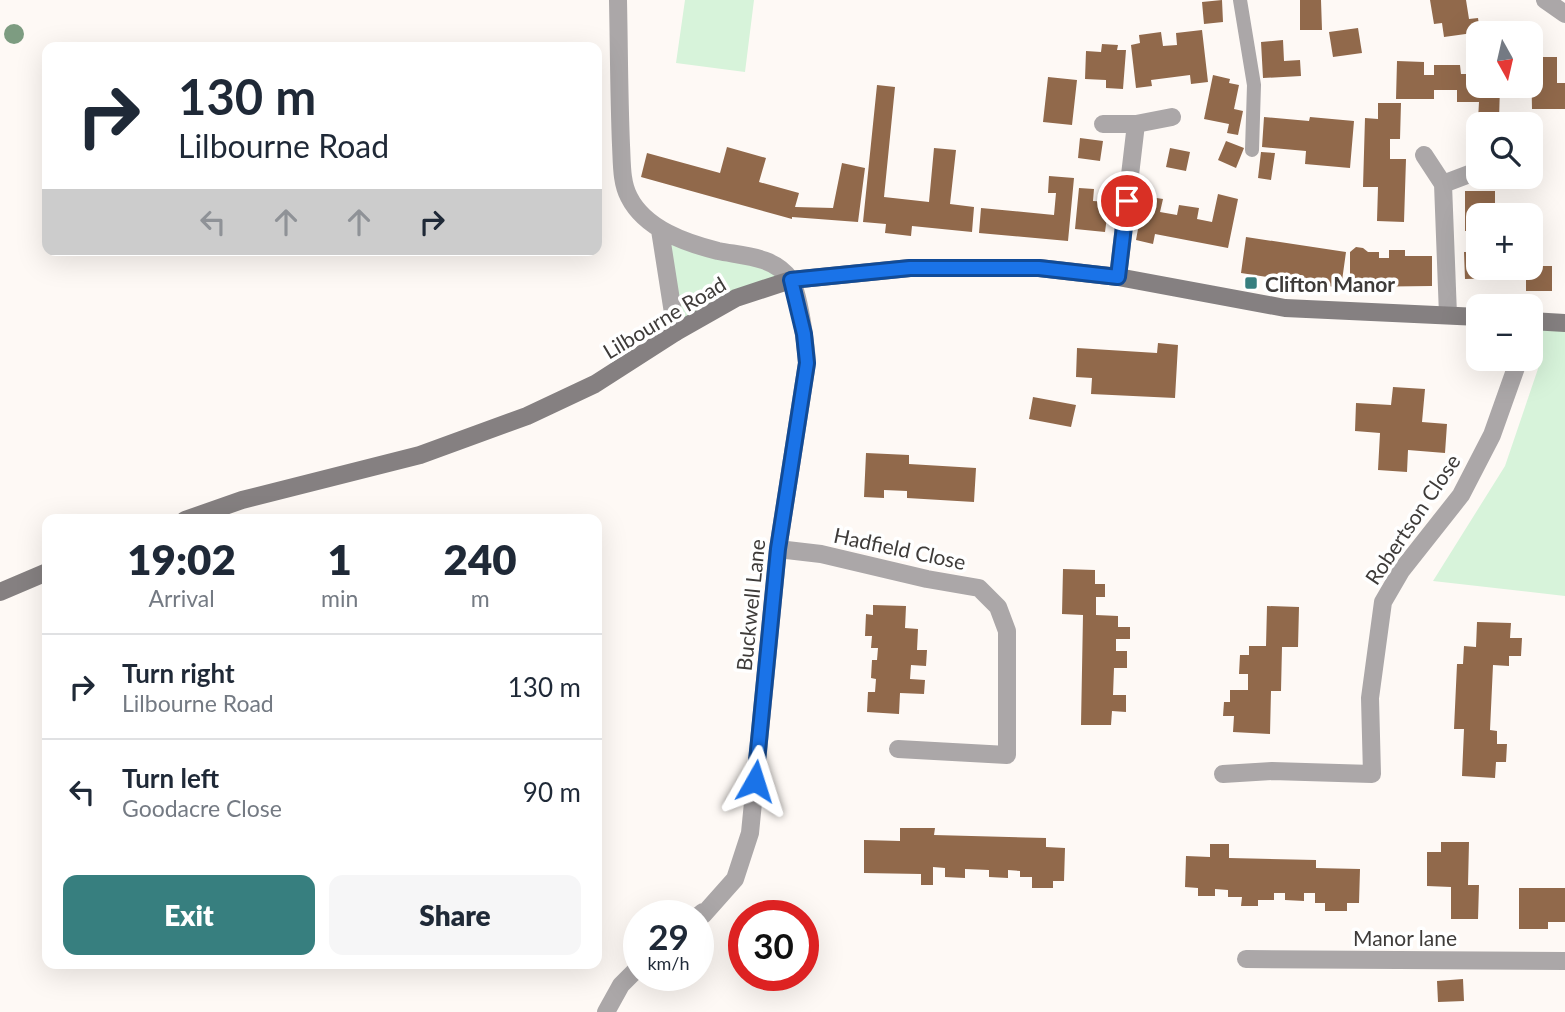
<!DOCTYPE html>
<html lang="en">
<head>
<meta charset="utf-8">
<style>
  :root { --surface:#fff; --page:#f6f6f7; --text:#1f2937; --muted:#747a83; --line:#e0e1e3; --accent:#377f7f }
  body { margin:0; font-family:Lato,sans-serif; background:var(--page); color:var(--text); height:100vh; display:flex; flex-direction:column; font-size:26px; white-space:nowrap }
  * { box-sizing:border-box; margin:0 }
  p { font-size:23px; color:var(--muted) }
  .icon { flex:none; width:38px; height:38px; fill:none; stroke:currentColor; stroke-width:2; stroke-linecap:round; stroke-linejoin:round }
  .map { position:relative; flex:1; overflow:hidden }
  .sheet { position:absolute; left:42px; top:514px; width:560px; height:455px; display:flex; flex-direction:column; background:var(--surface); border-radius:14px; box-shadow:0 7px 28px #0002 }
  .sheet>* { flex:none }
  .banner { position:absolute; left:42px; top:42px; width:560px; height:214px; border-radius:14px; box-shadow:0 7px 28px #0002; background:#fff; color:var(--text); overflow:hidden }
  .needle { width:46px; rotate:172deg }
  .buttons { position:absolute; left:1466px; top:21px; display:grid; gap:14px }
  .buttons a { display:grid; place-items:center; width:77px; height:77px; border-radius:14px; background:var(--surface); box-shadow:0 7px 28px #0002; font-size:35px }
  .speed { position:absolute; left:623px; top:900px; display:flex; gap:14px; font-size:35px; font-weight:700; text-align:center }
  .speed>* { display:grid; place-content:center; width:91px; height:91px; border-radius:50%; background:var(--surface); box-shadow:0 7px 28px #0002; line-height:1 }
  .speed small { font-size:18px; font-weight:400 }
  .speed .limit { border:10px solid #d22; background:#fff; color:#111 }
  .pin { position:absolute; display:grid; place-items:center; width:60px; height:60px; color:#fff; margin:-30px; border:4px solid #fff; border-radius:50%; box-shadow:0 2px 7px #0007 }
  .me { position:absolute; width:77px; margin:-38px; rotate:6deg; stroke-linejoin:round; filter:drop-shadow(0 0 5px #0008) }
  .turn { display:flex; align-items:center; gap:24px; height:147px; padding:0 21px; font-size:32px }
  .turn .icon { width:91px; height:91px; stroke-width:2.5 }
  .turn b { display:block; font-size:49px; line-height:60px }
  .lanes { display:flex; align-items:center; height:66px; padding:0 21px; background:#0003; justify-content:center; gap:35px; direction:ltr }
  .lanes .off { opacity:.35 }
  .eta { display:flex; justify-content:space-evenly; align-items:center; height:119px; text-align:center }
  .eta b { font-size:42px; font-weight:800; line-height:49px }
  .button { display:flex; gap:14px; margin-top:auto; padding:14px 21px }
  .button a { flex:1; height:80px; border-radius:14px; background:var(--accent); color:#fff; font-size:28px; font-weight:800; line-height:80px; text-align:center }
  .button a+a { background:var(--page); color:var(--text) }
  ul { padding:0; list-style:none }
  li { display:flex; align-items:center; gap:21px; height:105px; padding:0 21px; border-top:2px solid var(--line) }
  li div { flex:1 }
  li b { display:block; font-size:26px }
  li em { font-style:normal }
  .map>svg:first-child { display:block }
  .green { fill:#d7f3da }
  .building { fill:#91694b }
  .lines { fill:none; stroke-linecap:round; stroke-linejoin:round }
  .lane { stroke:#aba7a8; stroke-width:14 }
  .street { stroke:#aba7a8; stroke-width:18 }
  .secondary { stroke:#858081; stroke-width:18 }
  .tree { fill:#7d9c81 }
  .route-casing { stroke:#114b97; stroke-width:18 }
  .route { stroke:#1a73e8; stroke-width:12 }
  .poi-dot { fill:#377f7f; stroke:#fff; stroke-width:2.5 }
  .labels { text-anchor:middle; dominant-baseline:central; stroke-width:7; stroke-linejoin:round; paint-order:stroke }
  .poi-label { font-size:21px; font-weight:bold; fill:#3e3b39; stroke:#fff; text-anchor:start }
  .street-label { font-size:21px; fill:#3e3b39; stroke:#fff }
</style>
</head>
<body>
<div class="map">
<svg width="1565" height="1012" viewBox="0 0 1565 1012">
  <rect width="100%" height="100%" fill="#fef9f5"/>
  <path class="green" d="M685,0H754L745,72L676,63Z
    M660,230L791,280L676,332Z
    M1533,321L1565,323V596L1433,581L1505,466L1542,357Z"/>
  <path class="building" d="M1222,0L1223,22L1204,24L1202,2Z
    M1300,0H1321L1322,30H1300Z
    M1430,0H1466L1469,19L1478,18L1480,32L1444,37L1442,23L1434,24Z
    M1358,28L1362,53L1333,57L1329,32Z
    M1202,30L1208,82L1191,84L1190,75L1151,80L1152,86L1136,88L1131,45L1140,43L1139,35L1161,32L1163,46L1177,45L1176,33Z
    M1283,40L1284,61L1300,60L1301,76L1263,78L1261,42Z
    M1102,44L1118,45L1117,50H1126L1123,89L1106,88V80L1085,79L1086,51L1101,52Z
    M1531,57H1557V83H1565V109H1532Z
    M1397,61L1424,62V75H1434V65H1460L1461,74H1479V86H1500L1499,120H1478L1479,102H1457V90H1434V99H1396Z
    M1213,75L1230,79L1229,83L1239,85L1234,109L1243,111L1238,135L1227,133L1229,124L1204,119Z
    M1048,77L1077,80L1072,125L1043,122Z
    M877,85L895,87L884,197L929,202L934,148L956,150L950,204L974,207L972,232L912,226L911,236L885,233L886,224L863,222Z
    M1378,103H1401L1400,139H1390V159H1406L1404,222L1377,221L1378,187H1363L1365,118L1378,119Z
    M1264,117L1309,121L1310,117L1354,121L1350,168L1305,164L1306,151L1262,147Z
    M1080,138L1103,141L1100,161L1078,158Z
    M1226,141L1244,148L1236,168L1218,160Z
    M727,147L766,158L759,182L799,193L795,207L833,208L842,163L865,168L858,222L792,217V219L641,177L647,153L720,173Z
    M1170,148L1190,152L1186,171L1166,167Z
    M1261,152L1275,153L1271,180L1258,178Z
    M1049,176L1074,178L1068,241L979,233L981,208L1054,215L1056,193H1048Z
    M1079,188L1094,189L1093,201L1109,202L1105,232L1075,229Z
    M1465,191H1495V215H1479V231H1465Z
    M1218,194L1238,199L1228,248L1155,234L1153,244L1136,240L1144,196L1163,199L1160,212L1177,215L1179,205L1199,208L1197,219L1212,222Z
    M1531,223H1540L1542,230L1543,266H1552V291H1526V268H1531Z
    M1246,237L1346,252L1341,288L1241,273Z
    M1356,247L1363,248L1368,252H1379V258H1389V250H1405V256H1432V286L1350,287V252Z
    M1464,252H1479V268H1506V278L1465,279Z
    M1158,343L1178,345L1175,398L1091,394L1092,378L1076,377L1077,348L1157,353Z
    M1393,387L1425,389L1422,422L1447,424L1445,453L1408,450L1407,472L1378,470L1380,433L1355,431L1356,403L1391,405Z
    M1033,397L1076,405L1071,427L1029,419Z
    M866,453L909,455V464L976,468L974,502L907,498V491L884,490V498L864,497Z
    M1063,569L1095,570V584H1105V597H1096V615L1118,616V627H1130V639H1116V651H1127V668H1114L1113,695H1126V712L1112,711L1111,725H1081L1083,615L1062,614Z
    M873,605L906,606L905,628L918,629L917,650H927L926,666L911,665L910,679L925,680L924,694L900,693L899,714L867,712L868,692H875L876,679L871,678L872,660H877L878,648H871L872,636H865L866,614L873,615Z
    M1267,606L1299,607L1298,647H1282L1281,691H1271L1270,734L1233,732L1234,716H1223L1224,702H1230V690H1248V674H1239L1240,655H1249V646H1266Z
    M1477,622L1511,623L1510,638H1522L1521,656H1509V666L1493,665L1490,730L1497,731V744H1507L1506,762H1496L1495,778L1462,776L1464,729H1454L1457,664H1463L1464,646L1476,647Z
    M900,828H935L934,835L1046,838V847L1065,848L1064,881H1053V888H1032V877H1020V871L1008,870V878L989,877V870L965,869V878L945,877V868L933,867V885H921V874L864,873V840L900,841Z
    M1441,842H1469L1468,885H1479L1478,919H1451V887L1427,886V852H1441Z
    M1210,844H1229V858L1316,860V868L1360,869L1359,903H1347V911H1325V903H1315V893H1304V901L1285,900V893H1274V900H1258V906H1241L1242,897H1228V890L1215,889V896H1198V888L1185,887L1186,856L1210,857Z
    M1519,888H1565V922H1548V929H1519Z
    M1463,979L1464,1001L1438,1002L1437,981Z"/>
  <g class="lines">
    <path class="lane" d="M1240,0L1254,85L1252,150"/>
    <path class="street" d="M618,0C619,48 619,96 621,145C622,162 621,182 629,197C645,229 686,243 718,251C743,256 774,256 790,279C799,291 806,346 807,363L778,549L750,833L735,879L703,915V912L698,916
      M1545,0L1565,14
      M1103,124H1136L1172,117
      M1424,155L1443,184L1448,315
      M1443,184L1472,173
      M660,230L676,332
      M1118,277L1136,124
      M778,549L821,554L927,579L979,588L998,607L1007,631V755L898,749
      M1223,774L1272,771L1372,774L1370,698L1383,602L1401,571L1461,495L1492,435L1519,359
      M1246,959L1565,961
      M606,1012L621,985L639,967"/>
    <path class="secondary" d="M1531,321L1565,323
      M185,520L242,500L420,455L527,416L595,384L676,332L736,298L791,280L910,268H1039L1118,277L1285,308L1479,317
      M0,592L47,572"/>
  </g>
  <circle class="tree" cx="14" cy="34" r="10"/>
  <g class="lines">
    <g class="route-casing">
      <path id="route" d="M755,781L778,549L807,363L804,334L791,280L910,268H1039L1118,277L1127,201"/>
    </g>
    <use href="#route" class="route"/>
  </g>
  <rect class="poi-dot" x="1244" y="276" width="14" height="14" rx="3.5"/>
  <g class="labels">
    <g class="poi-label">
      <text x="1265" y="283">Clifton Manor</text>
    </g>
    <g class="street-label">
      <text transform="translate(664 317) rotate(-31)">Lilbourne Road</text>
      <text transform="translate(1412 519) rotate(-56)">Robertson Close</text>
      <text transform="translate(900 548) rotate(12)">Hadfield Close</text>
      <text transform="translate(750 605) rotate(-84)">Buckwell Lane</text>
      <text x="1405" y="937">Manor lane</text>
    </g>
  </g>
</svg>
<div class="buttons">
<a><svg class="needle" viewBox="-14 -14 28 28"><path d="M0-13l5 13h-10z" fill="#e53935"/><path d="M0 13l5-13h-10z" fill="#747a83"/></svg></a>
<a><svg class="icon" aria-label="search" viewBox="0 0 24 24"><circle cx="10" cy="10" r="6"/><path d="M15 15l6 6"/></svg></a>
<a>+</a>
<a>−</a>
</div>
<div class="speed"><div>29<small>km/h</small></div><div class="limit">30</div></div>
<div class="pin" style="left:1127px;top:201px;background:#d93025"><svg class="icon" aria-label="arrive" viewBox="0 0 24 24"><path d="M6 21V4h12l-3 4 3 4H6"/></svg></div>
<svg class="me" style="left:755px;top:781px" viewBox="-20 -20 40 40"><path d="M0-17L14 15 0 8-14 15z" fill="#1a73e8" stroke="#fff" stroke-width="4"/></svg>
<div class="banner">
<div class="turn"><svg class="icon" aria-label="right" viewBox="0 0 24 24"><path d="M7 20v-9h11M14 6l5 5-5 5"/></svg><div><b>130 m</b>Lilbourne Road</div></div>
<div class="lanes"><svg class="icon off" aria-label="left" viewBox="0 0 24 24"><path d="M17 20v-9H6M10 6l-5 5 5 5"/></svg><svg class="icon off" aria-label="ahead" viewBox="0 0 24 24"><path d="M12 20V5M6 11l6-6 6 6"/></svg><svg class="icon off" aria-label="ahead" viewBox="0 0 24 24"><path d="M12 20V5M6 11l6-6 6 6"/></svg><svg class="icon" aria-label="right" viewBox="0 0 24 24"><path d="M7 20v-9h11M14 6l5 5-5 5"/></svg></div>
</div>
<section class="sheet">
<div class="eta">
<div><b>19:02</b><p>Arrival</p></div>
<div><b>1</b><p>min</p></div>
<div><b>240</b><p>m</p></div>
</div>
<ul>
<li><svg class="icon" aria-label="right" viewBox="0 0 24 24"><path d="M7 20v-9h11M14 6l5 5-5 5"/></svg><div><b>Turn right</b><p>Lilbourne Road</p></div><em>130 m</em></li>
<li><svg class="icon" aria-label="left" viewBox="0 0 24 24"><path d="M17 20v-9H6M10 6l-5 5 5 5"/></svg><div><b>Turn left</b><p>Goodacre Close</p></div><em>90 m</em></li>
</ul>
<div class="button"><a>Exit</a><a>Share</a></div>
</section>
</div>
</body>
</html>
